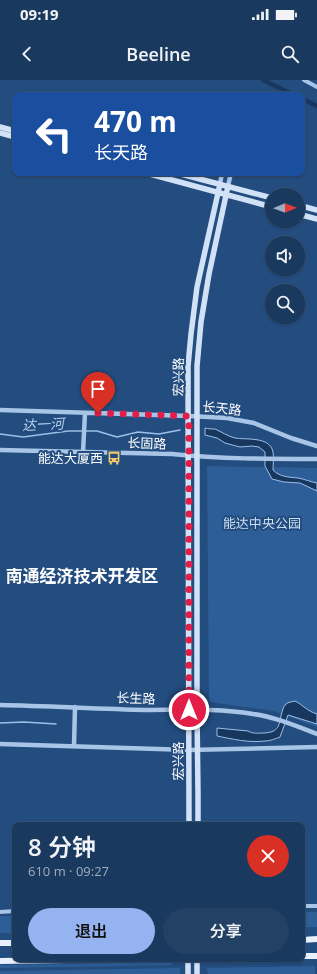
<!DOCTYPE html>
<html lang="zh">
<head>
<meta charset="utf-8">
<style>
  :root { --surface:#1a395f; --page:#234065; --text:#f1f3f6; --muted:#9facbd; --line:#385374; --accent:#95b2f1 }
  body { margin:0; font-family:"Open Sans","Noto Sans SC",sans-serif; background:var(--page); color:var(--text); height:100vh; display:flex; flex-direction:column; font-size:15px; white-space:nowrap }
  * { box-sizing:border-box; margin:0 }
  p { font-size:13px; color:var(--muted) }
  .icon { flex:none; width:22px; height:22px; fill:none; stroke:currentColor; stroke-width:2; stroke-linecap:round; stroke-linejoin:round }
  .map { position:relative; flex:1; overflow:hidden }
  .details { position:absolute; left:12px; top:742px; width:293px; height:140px; display:flex; flex-direction:column; background:var(--surface); border-radius:8px; box-shadow:0 1px 3px #0004,0 0 0 1px var(--line) }
  .details>* { flex:none }
  .banner { position:absolute; left:12px; top:12px; width:293px; height:84px; border-radius:8px; box-shadow:0 1px 3px #0004,0 0 0 1px var(--line); background:#1a4fa0; color:#fff; overflow:hidden }
  .needle { width:26px; rotate:89deg }
  .fabs { position:absolute; left:265px; top:108px; display:grid; gap:8px }
  .fabs a { display:grid; place-items:center; width:40px; height:40px; border-radius:50%; background:var(--surface); box-shadow:0 1px 3px #0004,0 0 0 1px var(--line); font-size:20px }
  .pin { position:absolute; display:grid; place-items:center; width:34px; height:34px; color:#fff; margin:-41px -17px; border-radius:50% 50% 50% 0; rotate:-45deg; box-shadow:0 0 4px #0007 }
  .pin .icon { rotate:45deg }
  .me { position:absolute; width:44px; margin:-22px; rotate:0deg; stroke-linejoin:round; filter:drop-shadow(0 0 3px #0008) }
  .turn { display:flex; align-items:center; gap:14px; height:84px; padding:0 16px; font-size:18px }
  .turn .icon { width:52px; height:52px; stroke-width:2.5 }
  .turn b { display:block; font-size:28px; line-height:34px }
  .round { display:grid; place-items:center; flex:none; width:42px; height:42px; border-radius:21px; background:var(--page) }
  .head { display:flex; align-items:center; justify-content:space-between; height:68px; padding:0 16px }
  h1 { font-size:24px; font-weight:600; line-height:30px }
  .cta { display:flex; gap:8px; margin-top:auto; padding:8px 16px }
  .cta a { flex:1; height:46px; border-radius:24px; background:var(--accent); color:#111; font-size:16px; font-weight:600; line-height:46px; text-align:center }
  .cta a+a { background:var(--page); color:var(--text) }
  .status { display:flex; justify-content:space-between; align-items:center; height:28px; padding:0 20px; background:var(--surface); direction:ltr }
  .status svg { height:11px; fill:currentColor }
  header { display:flex; justify-content:space-between; align-items:center; height:52px; padding:0 16px; background:var(--surface); font-size:18px; font-weight:600 }
  .map>svg:first-child { display:block }
  .green { fill:#2d5e97 }
  .water { fill:#18375f; stroke:#9cc0e8 }
  .lines { fill:none; stroke-linecap:round; stroke-linejoin:round }
  .stream { stroke:#9cc0e8; stroke-width:1.5 }
  .canal { stroke:#18375f; stroke-width:4.5 }
  .minor { stroke:#a8c5e7; stroke-width:4 }
  .tertiary { stroke:#a8c5e7; stroke-width:4.5 }
  .secondary { stroke:#d2e2f6; stroke-width:5.5 }
  .primary { stroke:#e9f1fd; stroke-width:6 }
  .route { stroke:#e11d48; stroke-width:7; stroke-dasharray:0 12.6 }
  .labels { text-anchor:middle; dominant-baseline:central; stroke-width:4; stroke-linejoin:round; paint-order:stroke }
  .street-label { font-size:13px; fill:#fff; stroke:#234c7f }
  .poi-label { font-size:13px; fill:#fff; stroke:#234c7f; text-anchor:end }
  .park-label { font-size:13px; fill:#cbdff5; stroke:#234c7f }
  .water-label { font-size:14px; font-style:italic; fill:#b3cfee; stroke:#234c7f }
  .district-label { font-size:17px; font-weight:bold; fill:#fff; stroke:#234c7f }
</style>
</head>
<body>
<div class="status"><b>09:19</b><svg viewBox="0 0 49 12"><path d="M0 12V9h3v3zM5 12V6h3v6zM10 12V3h3v9zM15 12V0h3v12zM26 1h20v11H26zM47 4h2v5h-2z"/></svg></div>
<header><svg class="icon" aria-label="back" viewBox="0 0 24 24"><path d="M15 5l-7 7 7 7"/></svg>Beeline<svg class="icon" aria-label="search" viewBox="0 0 24 24"><circle cx="10" cy="10" r="6"/><path d="M15 15l6 6"/></svg></header>
<div class="map">
<svg width="317" height="894" viewBox="0 0 317 894">
  <rect width="100%" height="100%" fill="#234c7f"/>
  <path class="green" d="M207,386L317,388V647L274,631L209,622Z
    M302,832H317V847H302Z
    M0,836H15V853H0Z
    M172,882V885L0,888V885Z
    M315,886V894H208L207,888Z
    M180,888V894H0V891Z"/>
  <path class="water" d="M205,348C208,349 212,349 215,349C222,352 227,356 235,358C246,360 270,356 273,372C274,378 273,384 273,390C280,397 288,397 298,398C304,399 311,402 317,403V411L300,403L284,402L272,399L265,386V372L259,367L252,366L240,367L225,363L217,358L205,355Z
    M295,621C303,625 307,631 317,634V644L288,635L280,657C275,659 270,661 265,661C249,663 232,659 217,656V648L248,651C253,654 258,653 264,653C282,652 278,643 283,629C283,628 285,625 286,624C288,622 292,622 295,621Z"/>
  <g class="lines">
    <path class="stream" d="M0,354L23,357L68,351H97L117,357L138,352L159,354L180,350
      M0,643L24,642L56,644"/>
    <path class="canal" d="M263,0L294,15
      M302,19L317,26"/>
    <path class="minor" d="M304,0L317,7
      M302,826H317
      M0,832L15,831"/>
    <path class="tertiary" d="M220,104L222,93
      M228,106L231,93
      M0,330L189,336L227,338L254,343L291,358L317,366
      M0,370L172,374C220,379 269,379 317,379
      M83,372L85,333
      M0,625C49,626 98,629 146,630C182,630 218,628 253,634C275,637 296,646 317,654
      M0,664L189,670L317,667
      M74,666L75,627"/>
    <path class="secondary" d="M0,47L15,51
      M0,53L15,57
      M146,93L272,127
      M177,93L272,118
      M298,125L317,130
      M298,134L317,139
      M189,745L188,286L191,254L197,207L220,104
      M198,745V713L197,630V286L201,242L209,194L228,106
      M197,879V894
      M188,894V879"/>
    <path class="primary" d="M302,860L317,859
      M0,863H15
      M302,876H317
      M0,881L138,879"/>
  </g>
  <g class="lines">
    <path class="route" d="M98,333L189,336V630"/>
  </g>
  <defs>
    <g id="bus-bare" transform="scale(1.08)"><path d="M-5-6H5V4H4V6H2V4H-2V6H-4V4H-5ZM-3.5-4V0h7V-4ZM-3.5 1.2v1.5H-2V1.2ZM2 1.2v1.5H3.5V1.2Z" fill="#f2c96b" stroke="#234c7f" stroke-width="2.5" paint-order="stroke"/></g>
  </defs>
  <g fill-rule="evenodd">
    <use href="#bus-bare" x="114" y="378"/>
  </g>
  <g class="labels">
    <g class="street-label">
      <text transform="translate(178 297) rotate(-89)">宏兴路</text>
      <text transform="translate(222 328) rotate(6)">长天路</text>
      <text transform="translate(147 363) rotate(2)">长固路</text>
      <text transform="translate(136 618) rotate(2)">长生路</text>
      <text transform="translate(178 681) rotate(-90)">宏兴路</text>
    </g>
    <g class="poi-label">
      <text x="103" y="378">能达大厦西</text>
    </g>
    <g class="park-label">
      <text x="262" y="443">能达中央公园</text>
    </g>
    <g class="water-label">
      <text transform="translate(43 344) rotate(-3)">达一河</text>
    </g>
    <g class="district-label">
      <text x="82" y="495">南通经济技术开发区</text>
    </g>
  </g>
</svg>
<div class="fabs">
<a><svg class="needle" viewBox="-14 -14 28 28"><path d="M0-13l5 13h-10z" fill="#e53935"/><path d="M0 13l5-13h-10z" fill="#9facbd"/></svg></a>
<a><svg class="icon" aria-label="sound" viewBox="0 0 24 24"><path d="M4 9h4l5-4v14l-5-4H4zM17 9q2 3 0 6"/></svg></a>
<a><svg class="icon" aria-label="search" viewBox="0 0 24 24"><circle cx="10" cy="10" r="6"/><path d="M15 15l6 6"/></svg></a>
</div>
<div class="pin" style="left:98px;top:333px;background:#d93025"><svg class="icon" aria-label="arrive" viewBox="0 0 24 24"><path d="M6 21V4h12l-3 4 3 4H6"/></svg></div>
<svg class="me" style="left:189px;top:630px" viewBox="-20 -20 40 40"><circle r="17" fill="#e11d48" stroke="#fff" stroke-width="3"/><path d="M0-11L8 9 0 5-8 9z" fill="#fff"/></svg>
<div class="banner">
<div class="turn"><svg class="icon" aria-label="left" viewBox="0 0 24 24"><path d="M17 20v-9H6M10 6l-5 5 5 5"/></svg><div><b>470 m</b>长天路</div></div>
</div>
<section class="details">
<div class="head"><div><h1>8 分钟</h1><p>610 m · 09:27</p></div><a class="round" style="background:#d93025;color:#fff"><svg class="icon" aria-label="close" viewBox="0 0 24 24"><path d="M6 6l12 12M18 6L6 18"/></svg></a></div>
<div class="cta"><a>退出</a><a>分享</a></div>
</section>
</div>
</body>
</html>
